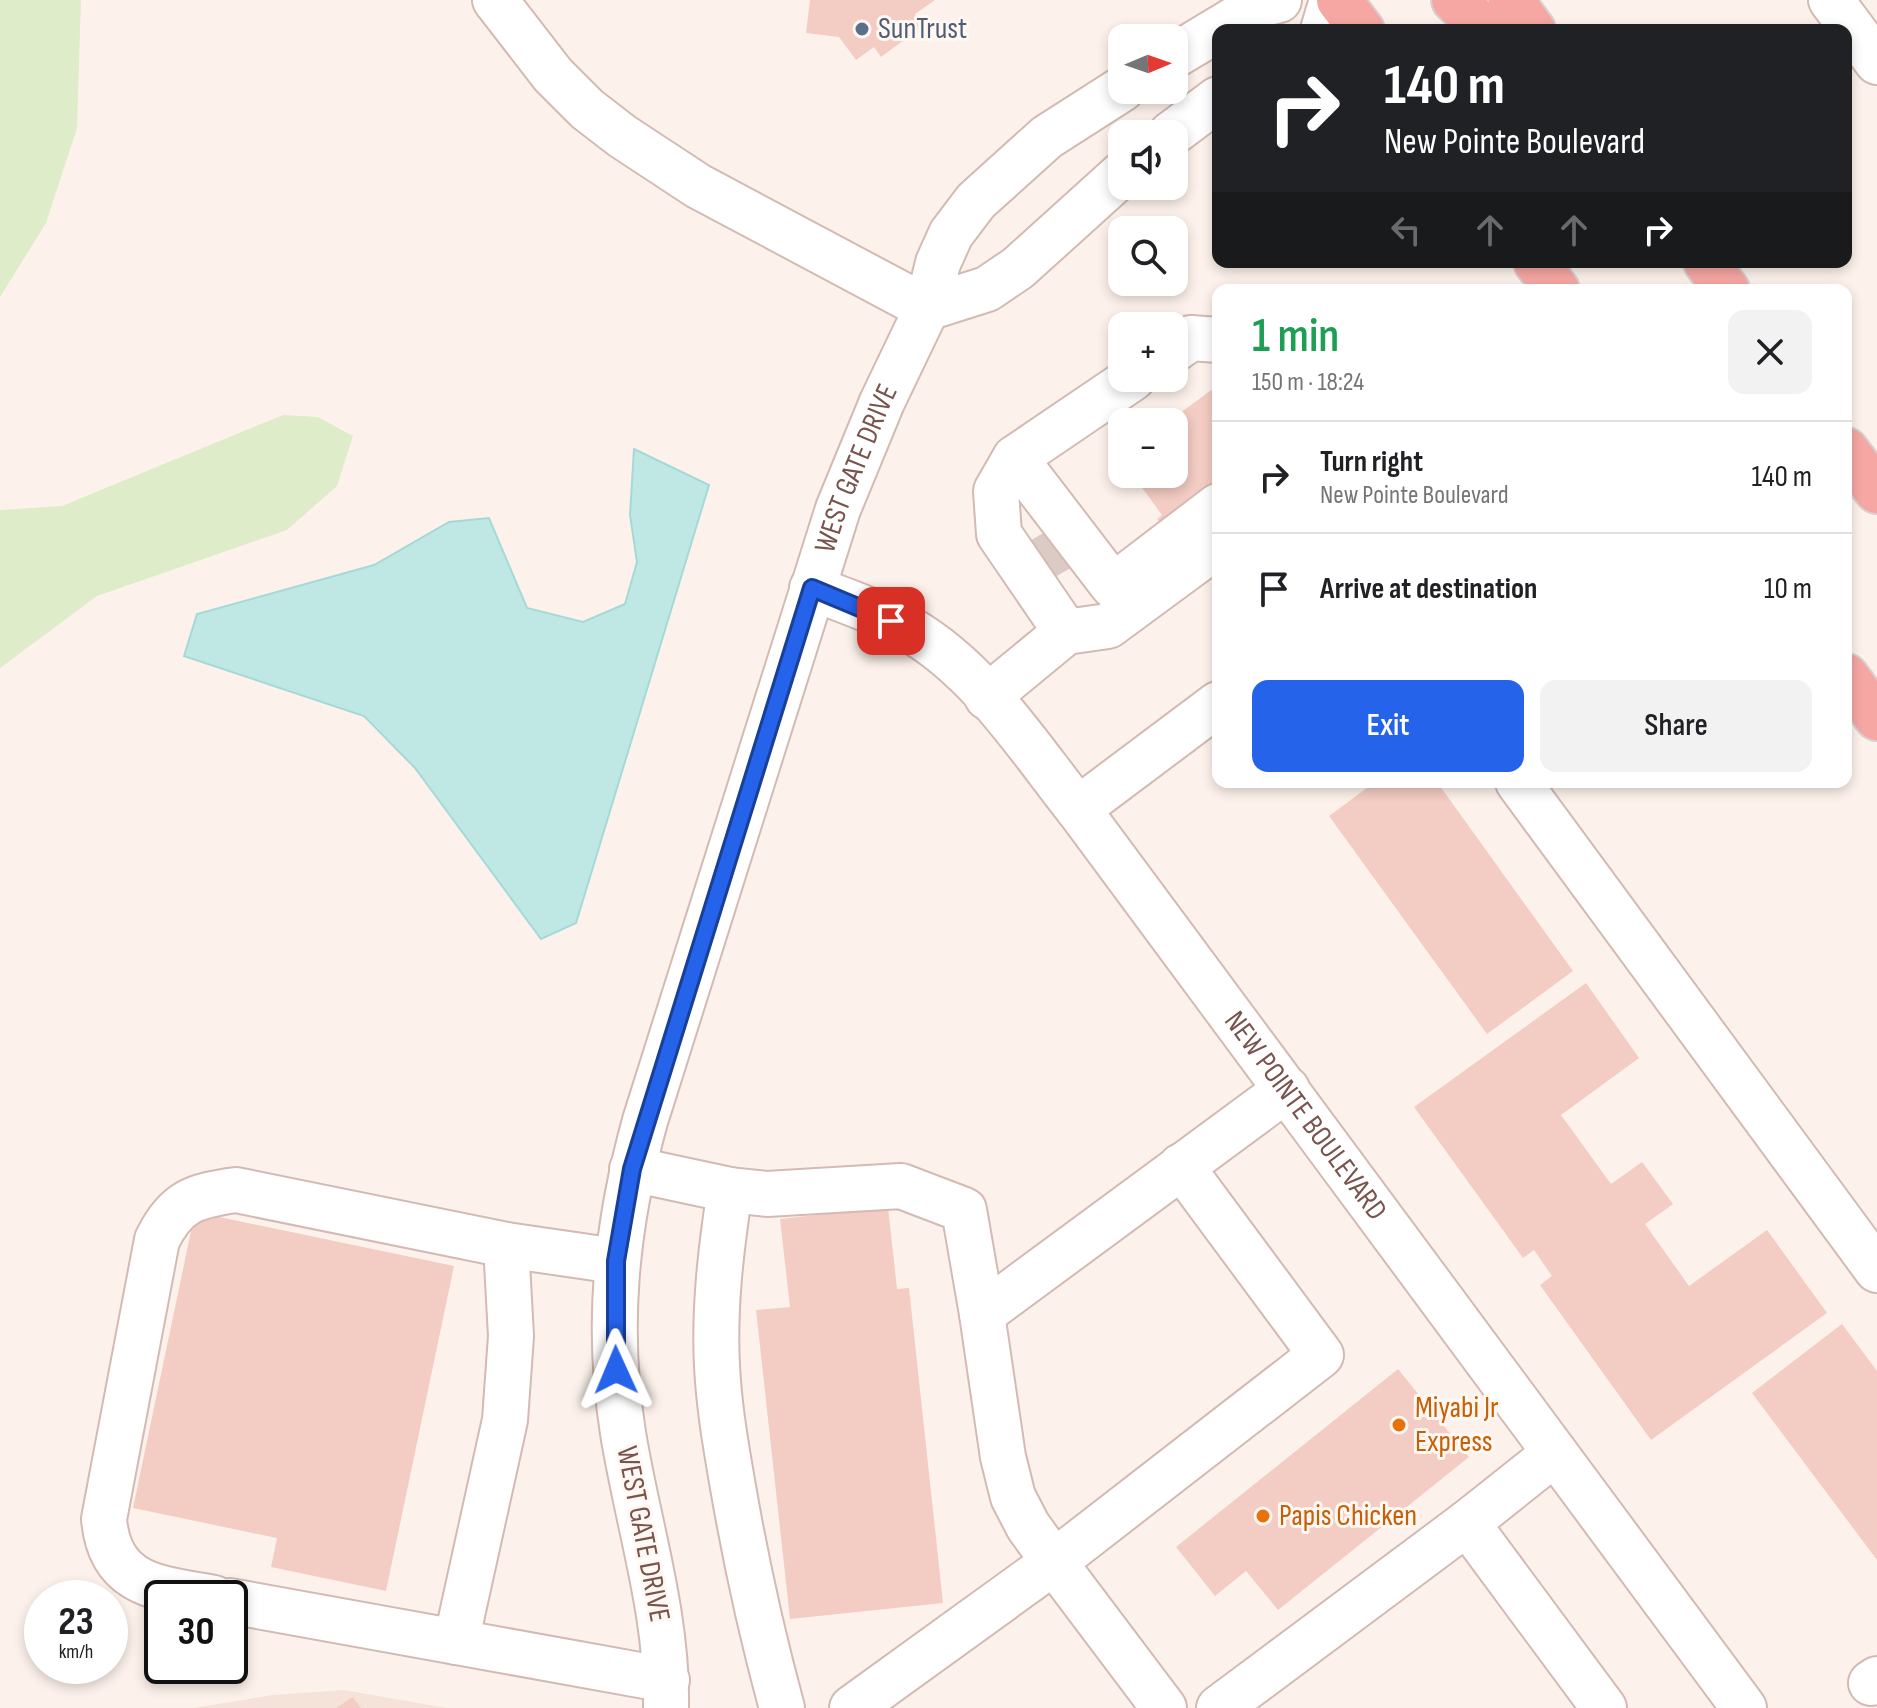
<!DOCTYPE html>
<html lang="en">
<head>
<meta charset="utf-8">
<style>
  :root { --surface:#fff; --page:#f2f2f2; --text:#202124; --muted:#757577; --line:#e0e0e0; --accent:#2563eb }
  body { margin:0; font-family:"Sofia Sans Condensed",sans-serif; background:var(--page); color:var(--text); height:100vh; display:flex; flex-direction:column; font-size:30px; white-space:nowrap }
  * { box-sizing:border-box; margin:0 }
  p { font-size:26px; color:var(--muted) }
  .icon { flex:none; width:44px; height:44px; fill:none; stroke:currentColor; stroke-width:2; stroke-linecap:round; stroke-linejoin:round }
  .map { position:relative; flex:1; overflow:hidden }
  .side { position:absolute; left:1212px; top:284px; width:640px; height:504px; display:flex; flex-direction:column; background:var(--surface); border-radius:16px; box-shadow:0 4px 12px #0003 }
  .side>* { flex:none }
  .top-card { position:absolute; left:1212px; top:24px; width:640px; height:244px; border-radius:16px; box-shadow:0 4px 12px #0003; background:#202124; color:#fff; overflow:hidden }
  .needle { width:52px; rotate:88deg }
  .fabs { position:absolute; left:1108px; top:24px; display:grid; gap:16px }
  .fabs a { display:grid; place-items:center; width:80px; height:80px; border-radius:16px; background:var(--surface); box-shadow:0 4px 12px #0003; font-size:40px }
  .speed { position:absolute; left:24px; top:1580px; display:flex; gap:16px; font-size:40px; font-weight:700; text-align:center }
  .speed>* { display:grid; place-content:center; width:104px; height:104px; border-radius:50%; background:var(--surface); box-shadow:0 4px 12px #0003; line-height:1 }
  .speed small { font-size:20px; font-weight:400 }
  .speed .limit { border:4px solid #111; border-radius:12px; background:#fff; color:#111 }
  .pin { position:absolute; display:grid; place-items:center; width:68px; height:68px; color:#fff; margin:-34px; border-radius:16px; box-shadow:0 4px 12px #0006 }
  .me { position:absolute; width:88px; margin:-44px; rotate:359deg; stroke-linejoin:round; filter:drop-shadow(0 0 6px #0008) }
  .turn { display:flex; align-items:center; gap:28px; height:168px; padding:0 40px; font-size:36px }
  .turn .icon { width:104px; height:104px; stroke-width:2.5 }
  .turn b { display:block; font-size:56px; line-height:68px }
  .lanes { display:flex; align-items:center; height:76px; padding:0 40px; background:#0003; justify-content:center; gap:40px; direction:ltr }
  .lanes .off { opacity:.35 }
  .round { display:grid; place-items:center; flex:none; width:84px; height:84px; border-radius:16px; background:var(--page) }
  .head { display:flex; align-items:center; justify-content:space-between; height:136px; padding:0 40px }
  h1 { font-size:48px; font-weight:600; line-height:60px; color:#1e9e55 }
  .button { display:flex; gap:16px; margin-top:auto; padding:16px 40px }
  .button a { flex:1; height:92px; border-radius:16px; background:var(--accent); color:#fff; font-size:32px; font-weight:600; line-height:92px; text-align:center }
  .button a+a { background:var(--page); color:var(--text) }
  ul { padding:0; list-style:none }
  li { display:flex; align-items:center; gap:24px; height:112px; padding:0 40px; border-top:2px solid var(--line) }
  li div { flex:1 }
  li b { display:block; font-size:30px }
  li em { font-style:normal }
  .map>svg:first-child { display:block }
  .residential { fill:#f5e3da }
  .green { fill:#deecc9 }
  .water { fill:#bfe8e5; stroke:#a5d9d7; stroke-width:2 }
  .building { fill:#f3ccc3 }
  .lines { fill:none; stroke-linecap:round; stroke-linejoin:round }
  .minor-tunnel { stroke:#dccac4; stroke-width:44; stroke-dasharray:44 22; stroke-linecap:butt }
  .minor-casing { stroke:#d3bab3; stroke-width:48 }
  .highway-casing { stroke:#d9cfcd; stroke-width:48 }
  .minor { stroke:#fff; stroke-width:44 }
  .highway { stroke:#f6a7a3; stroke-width:44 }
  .route-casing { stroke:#184099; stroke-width:20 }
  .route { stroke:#2563eb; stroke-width:14 }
  .service-dot { fill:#5c6f8a; stroke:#fff7f2; stroke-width:3 }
  .food-dot { fill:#e8710a; stroke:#fff7f2; stroke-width:3 }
  .labels { text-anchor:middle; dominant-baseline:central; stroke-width:6; stroke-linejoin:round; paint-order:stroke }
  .service-label { font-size:30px; fill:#4e5e75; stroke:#fff7f2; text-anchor:start }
  .street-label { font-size:30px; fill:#79544d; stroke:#fff7f2 }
  .food-label { font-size:30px; fill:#c56008; stroke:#fff7f2; text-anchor:start }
</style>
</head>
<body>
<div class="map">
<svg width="1877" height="1708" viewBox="0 0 1877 1708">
  <rect width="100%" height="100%" fill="#fdf2eb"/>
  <path class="residential" d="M344,1690L447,1708H194L272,1695Z"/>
  <path class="green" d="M0,0H81L77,128L46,223L0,297Z
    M283,415L318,417L353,436L337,486L287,530L97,596L0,668V510L62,506Z"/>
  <path class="water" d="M634,449L709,485L576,923L541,939L415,768L364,716L184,656L197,614L374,565L449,522L489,518L527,608L583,622L625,604L637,562L630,515Z"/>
  <path class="building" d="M810,0H935L915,14L923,26L881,57L874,47L856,60L839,37L806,33Z
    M1218,385V479L1176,509L1181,516L1165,529L1157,519L1162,515L1132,474H1174V422H1168Z
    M1375,782H1437L1573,971L1487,1034L1329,816Z
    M1586,983L1639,1058L1561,1115L1611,1184L1642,1162L1673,1204L1645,1224L1689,1286L1767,1230L1827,1313L1651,1440L1540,1285L1552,1276L1534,1250L1523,1258L1414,1107Z
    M888,1207L897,1289L909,1288L943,1603L790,1619L756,1310L790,1307L780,1219Z
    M195,1212L454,1266L386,1591L271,1567L277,1538L133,1508Z
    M1842,1324L1877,1371V1560L1752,1393Z
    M1398,1369L1469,1457L1278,1610L1246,1571L1215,1596L1176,1547Z
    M353,1697L361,1708H336Z"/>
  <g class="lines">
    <path class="minor-tunnel" d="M1033,539L1058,582"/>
    <g class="minor-casing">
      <g id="minor">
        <path d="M495,0L553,75L587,109L622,136L698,186L927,308"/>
        <path d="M1831,0L1877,62"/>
        <path d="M1323,30L1332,0"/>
        <path d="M1174,56L1257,6L1279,0"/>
        <path d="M1171,134L1218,99"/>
        <path d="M927,308L987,289L1018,268L1122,174"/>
        <path d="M1174,350L1191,338L1218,340"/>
        <path d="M1015,458L1113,586L1218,506"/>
        <path id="s1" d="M812,588C845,601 879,612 909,629C980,670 1028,746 1078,809L1744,1708"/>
        <path d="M1066,632L999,534L996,491L1015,458L1133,378"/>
        <path d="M987,697L1066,632L1108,626L1218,545"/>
        <path d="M1518,782L1877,1270"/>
        <path d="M1078,809L1218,704"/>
        <path d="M632,1169L730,1190L767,1194L901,1186L964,1210L982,1314L1287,1089"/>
        <path d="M730,1190C721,1248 714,1307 717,1366C719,1407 726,1447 733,1487C746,1562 762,1635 782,1708"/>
        <path d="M1467,1523L1604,1708"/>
        <path d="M214,1598C159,1588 110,1587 104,1519L157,1240C176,1201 194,1196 236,1190L506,1245L616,1261"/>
        <path d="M230,1601L667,1680"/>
        <path d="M456,1642L505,1420L511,1336L506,1245"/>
        <path d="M1871,1683L1877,1679"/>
        <path id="s2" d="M666,1708C668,1614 638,1525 623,1433C606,1326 616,1226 645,1121L838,509L882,402L927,308L938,263L951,234L976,201L1047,137L1122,89"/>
        <path d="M852,1708L1054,1562L1028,1526L1013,1497L1003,1457L982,1314"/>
        <path d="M1164,1708L1054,1562L1321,1355L1181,1166"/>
        <path d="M1219,1708L1467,1523L1555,1453"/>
      </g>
    </g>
    <g class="highway-casing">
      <path id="highway" d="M1339,0L1362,30
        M1454,0L1486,30
        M1511,0L1533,30
        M1536,262L1557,290
        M1706,262L1727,290
        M1846,450L1877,491
        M1846,676L1877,718"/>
    </g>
    <use href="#minor" class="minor"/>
    <use href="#highway" class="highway"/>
  </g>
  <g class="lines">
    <g class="route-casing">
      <path id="route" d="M616,1370V1261L632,1169L812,588L891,621"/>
    </g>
    <use href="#route" class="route"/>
  </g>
  <circle class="service-dot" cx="862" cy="29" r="8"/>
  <g class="food-dot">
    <circle cx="1399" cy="1425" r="8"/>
    <circle cx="1263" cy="1516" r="8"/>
  </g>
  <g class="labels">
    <g class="service-label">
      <text x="878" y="29">SunTrust</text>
    </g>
    <g class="street-label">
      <text stroke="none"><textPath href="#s2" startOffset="1280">WEST GATE DRIVE</textPath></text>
      <text stroke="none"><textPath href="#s1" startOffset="736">NEW POINTE BOULEVARD</textPath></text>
      <text transform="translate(643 1534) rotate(79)">WEST GATE DRIVE</text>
    </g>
    <g class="food-label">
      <text x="1415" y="1408">Miyabi Jr<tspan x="1415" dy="34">Express</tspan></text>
      <text x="1279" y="1516">Papis Chicken</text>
    </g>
  </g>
</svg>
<div class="fabs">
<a><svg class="needle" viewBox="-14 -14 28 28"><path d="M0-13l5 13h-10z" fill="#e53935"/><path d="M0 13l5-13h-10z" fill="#757577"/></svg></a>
<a><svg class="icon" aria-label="sound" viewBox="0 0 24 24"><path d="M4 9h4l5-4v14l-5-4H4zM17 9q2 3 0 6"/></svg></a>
<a><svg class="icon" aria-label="search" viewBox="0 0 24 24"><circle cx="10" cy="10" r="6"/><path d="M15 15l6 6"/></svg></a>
<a>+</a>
<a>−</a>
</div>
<div class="speed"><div>23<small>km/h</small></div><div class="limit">30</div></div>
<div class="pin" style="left:891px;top:621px;background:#d93025"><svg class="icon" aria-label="arrive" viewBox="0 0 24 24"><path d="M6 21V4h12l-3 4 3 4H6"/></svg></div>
<svg class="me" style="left:616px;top:1370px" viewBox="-20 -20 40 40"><path d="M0-17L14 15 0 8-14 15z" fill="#2563eb" stroke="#fff" stroke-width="4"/></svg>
<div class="top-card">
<div class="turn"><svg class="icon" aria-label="right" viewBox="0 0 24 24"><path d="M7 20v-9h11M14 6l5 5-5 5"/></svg><div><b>140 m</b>New Pointe Boulevard</div></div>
<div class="lanes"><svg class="icon off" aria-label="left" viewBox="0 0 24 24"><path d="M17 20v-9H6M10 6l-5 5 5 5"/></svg><svg class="icon off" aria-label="ahead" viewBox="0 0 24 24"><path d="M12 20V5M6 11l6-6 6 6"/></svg><svg class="icon off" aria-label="ahead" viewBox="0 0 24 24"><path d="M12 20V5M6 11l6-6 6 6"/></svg><svg class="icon" aria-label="right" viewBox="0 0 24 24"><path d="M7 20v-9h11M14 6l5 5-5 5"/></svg></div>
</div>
<section class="side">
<div class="head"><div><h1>1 min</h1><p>150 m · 18:24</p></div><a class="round"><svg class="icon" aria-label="close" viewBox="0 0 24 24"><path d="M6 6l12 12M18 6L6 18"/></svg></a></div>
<ul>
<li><svg class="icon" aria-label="right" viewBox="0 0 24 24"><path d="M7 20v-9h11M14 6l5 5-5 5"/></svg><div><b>Turn right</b><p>New Pointe Boulevard</p></div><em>140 m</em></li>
<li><svg class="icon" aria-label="arrive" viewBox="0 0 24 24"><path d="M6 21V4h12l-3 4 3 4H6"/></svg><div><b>Arrive at destination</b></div><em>10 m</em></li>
</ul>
<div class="button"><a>Exit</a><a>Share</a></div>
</section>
</div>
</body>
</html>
